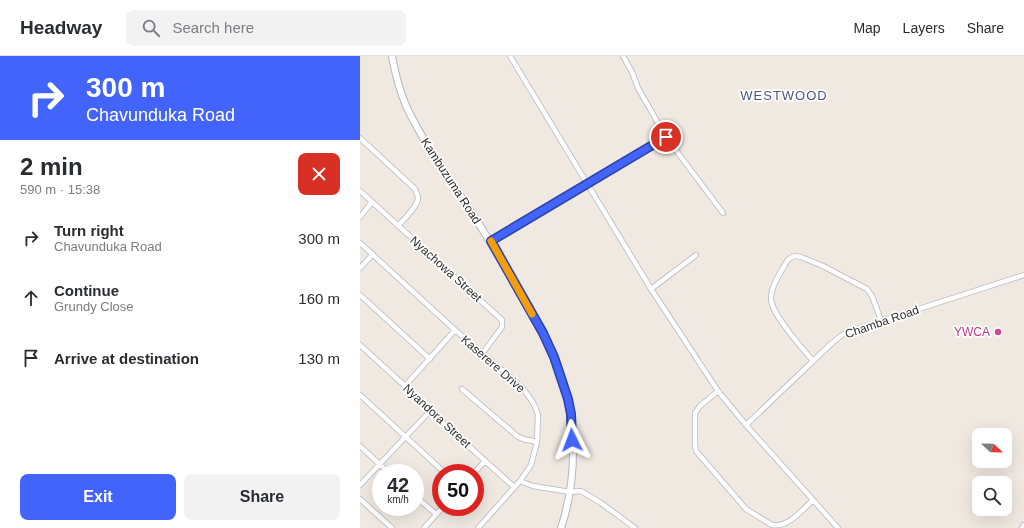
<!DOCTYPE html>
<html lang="en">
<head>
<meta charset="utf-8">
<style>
  :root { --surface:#fff; --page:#f2f2f3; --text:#2b2b33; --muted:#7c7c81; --line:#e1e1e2; --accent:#4264fb }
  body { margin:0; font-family:Helvetica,sans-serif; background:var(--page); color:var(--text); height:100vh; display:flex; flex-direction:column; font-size:15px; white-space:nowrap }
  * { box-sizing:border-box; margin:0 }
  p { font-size:13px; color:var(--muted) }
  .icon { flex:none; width:22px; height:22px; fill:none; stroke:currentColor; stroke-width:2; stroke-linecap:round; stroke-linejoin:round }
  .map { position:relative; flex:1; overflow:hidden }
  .drawer { display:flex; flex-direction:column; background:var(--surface); width:360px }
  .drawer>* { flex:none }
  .guide { background:#4264fb; color:#fff; overflow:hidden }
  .needle { width:26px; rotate:112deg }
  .buttons { position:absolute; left:612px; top:372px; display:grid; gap:8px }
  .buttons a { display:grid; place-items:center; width:40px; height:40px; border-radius:8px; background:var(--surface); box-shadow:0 4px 16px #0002; font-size:20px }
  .speed { position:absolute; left:12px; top:408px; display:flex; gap:8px; font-size:20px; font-weight:700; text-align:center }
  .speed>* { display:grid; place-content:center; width:52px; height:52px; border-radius:50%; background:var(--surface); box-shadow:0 4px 16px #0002; line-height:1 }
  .speed small { font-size:10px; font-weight:400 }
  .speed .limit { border:6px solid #d22; background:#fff; color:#111 }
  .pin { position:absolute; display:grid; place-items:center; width:34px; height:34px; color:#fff; margin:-17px; border:2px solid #fff; border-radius:50%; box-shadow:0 1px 4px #0007 }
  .me { position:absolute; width:44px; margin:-22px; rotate:357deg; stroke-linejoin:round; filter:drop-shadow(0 0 3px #0008) }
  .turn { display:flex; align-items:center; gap:14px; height:84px; padding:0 20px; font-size:18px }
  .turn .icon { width:52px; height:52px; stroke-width:2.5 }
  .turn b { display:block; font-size:28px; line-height:34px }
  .round { display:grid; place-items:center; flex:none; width:42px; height:42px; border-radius:8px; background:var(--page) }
  .headline { display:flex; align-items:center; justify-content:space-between; height:68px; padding:0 20px }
  h1 { font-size:24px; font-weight:800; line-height:30px }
  .primary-button { display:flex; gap:8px; margin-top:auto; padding:8px 20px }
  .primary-button a { flex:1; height:46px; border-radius:8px; background:var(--accent); color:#fff; font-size:16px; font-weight:800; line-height:46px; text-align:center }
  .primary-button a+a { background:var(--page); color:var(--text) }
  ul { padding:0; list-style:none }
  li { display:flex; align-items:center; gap:12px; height:60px; padding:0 20px }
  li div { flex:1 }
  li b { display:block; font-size:15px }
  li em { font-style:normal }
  header { display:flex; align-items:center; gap:24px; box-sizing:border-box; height:56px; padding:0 20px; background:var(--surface); border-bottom:1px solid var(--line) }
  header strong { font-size:19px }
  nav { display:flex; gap:22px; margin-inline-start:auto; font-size:14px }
  .search { width:280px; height:36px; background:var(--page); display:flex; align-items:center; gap:10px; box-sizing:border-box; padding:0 14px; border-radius:8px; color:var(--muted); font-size:15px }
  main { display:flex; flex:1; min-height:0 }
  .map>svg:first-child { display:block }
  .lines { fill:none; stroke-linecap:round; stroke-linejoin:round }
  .street-casing { stroke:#b4b7c1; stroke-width:6 }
  .secondary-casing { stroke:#b4b7c1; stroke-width:8 }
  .street { stroke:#fff; stroke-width:4.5 }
  .secondary { stroke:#fff; stroke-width:6 }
  .route-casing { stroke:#2b41a3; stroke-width:10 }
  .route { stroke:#4264fb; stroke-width:7 }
  .slow { stroke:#f59e0b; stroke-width:7 }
  .hotel-dot { fill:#d1479c; stroke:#fff; stroke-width:1.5 }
  .labels { text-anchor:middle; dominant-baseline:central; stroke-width:3.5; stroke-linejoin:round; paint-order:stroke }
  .street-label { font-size:12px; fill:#2e2e2e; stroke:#fff }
  .hotel-label { font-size:12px; fill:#b23c85; stroke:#fff; text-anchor:end }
  .neighbourhood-label { font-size:13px; letter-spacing:1px; fill:#4d5680; stroke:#fff }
</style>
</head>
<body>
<header>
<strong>Headway</strong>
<div class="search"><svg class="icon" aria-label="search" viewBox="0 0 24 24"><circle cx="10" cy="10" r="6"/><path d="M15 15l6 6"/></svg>Search here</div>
<nav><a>Map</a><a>Layers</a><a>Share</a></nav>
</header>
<main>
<section class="drawer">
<div class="guide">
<div class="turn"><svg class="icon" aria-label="right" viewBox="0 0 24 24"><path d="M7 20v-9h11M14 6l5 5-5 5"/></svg><div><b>300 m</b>Chavunduka Road</div></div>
</div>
<div class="headline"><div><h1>2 min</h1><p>590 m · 15:38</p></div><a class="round" style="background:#d93025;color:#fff"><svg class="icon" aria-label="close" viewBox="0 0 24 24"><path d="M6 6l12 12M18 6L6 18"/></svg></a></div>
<ul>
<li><svg class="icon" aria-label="right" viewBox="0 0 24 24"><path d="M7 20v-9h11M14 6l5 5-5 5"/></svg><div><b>Turn right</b><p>Chavunduka Road</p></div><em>300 m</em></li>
<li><svg class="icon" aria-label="ahead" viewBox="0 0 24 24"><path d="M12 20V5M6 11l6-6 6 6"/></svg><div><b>Continue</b><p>Grundy Close</p></div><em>160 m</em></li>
<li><svg class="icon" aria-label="arrive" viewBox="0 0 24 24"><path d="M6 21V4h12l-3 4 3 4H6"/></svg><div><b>Arrive at destination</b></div><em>130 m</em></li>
</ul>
<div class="primary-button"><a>Exit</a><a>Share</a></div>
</section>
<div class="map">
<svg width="664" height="472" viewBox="0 0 664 472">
  <rect width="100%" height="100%" fill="#efe9e1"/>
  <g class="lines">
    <g class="street-casing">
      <path id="street" d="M150,0L291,233L358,335L386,369L478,472
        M263,0L272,16L278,32L306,81L363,157
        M0,82L55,133C56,136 58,139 58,142C58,150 43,164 38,170
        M0,135L142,264V271L122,298
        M0,161L12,146
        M131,185L306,81
        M0,187L95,274L162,331L172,345L176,353L178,359L177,386L171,409L160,425L118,472
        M0,212L13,198
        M291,233L336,199
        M0,239L70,303
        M0,289L45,330L70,355L154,431
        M453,305C443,293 410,257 411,242C411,230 421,216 427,205C431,200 435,199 441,201L463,210L507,233L512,240L521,264
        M45,330L95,274
        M102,333L157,380L163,383L177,386
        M358,335L340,350L335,357V389L336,395L386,453L412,469C428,472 442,454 453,444
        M0,339L85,417
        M386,369L473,286L482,279L491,275L664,219
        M0,390L29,417
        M114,417L125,405
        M160,425L173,430L210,436L221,435L241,447L275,472
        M0,429L70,355
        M55,440L76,458
        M0,443L32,472
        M64,472L83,451
        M662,472L664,469"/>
    </g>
    <g class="secondary-casing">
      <path id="secondary" d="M32,0C35,17 40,36 47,52C63,85 84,115 104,145C124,175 142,205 160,236C172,257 184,278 194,300C217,353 219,417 201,472"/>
    </g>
    <use href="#street" class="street"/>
    <use href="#secondary" class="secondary"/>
  </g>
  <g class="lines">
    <g class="route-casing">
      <path id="route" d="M212,384L211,358L208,343L194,301L183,277L131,185L306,81"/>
    </g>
    <use href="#route" class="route"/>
    <path class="slow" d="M131,185L172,258"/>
  </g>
  <circle class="hotel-dot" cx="638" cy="276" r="4"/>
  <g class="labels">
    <g class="street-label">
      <text transform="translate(91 125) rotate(57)">Kambuzuma Road</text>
      <text transform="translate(86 213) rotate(42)">Nyachowa Street</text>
      <text transform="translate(522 266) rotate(-19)">Chamba Road</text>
      <text transform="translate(133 308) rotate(41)">Kaserere Drive</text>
      <text transform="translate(77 360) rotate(43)">Nyandora Street</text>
    </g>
    <g class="hotel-label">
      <text x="630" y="276">YWCA</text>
    </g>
    <g class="neighbourhood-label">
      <text x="424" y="39">WESTWOOD</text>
    </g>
  </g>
</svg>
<div class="buttons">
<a><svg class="needle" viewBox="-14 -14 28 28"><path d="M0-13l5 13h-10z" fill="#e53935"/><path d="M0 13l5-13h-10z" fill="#7c7c81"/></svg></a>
<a><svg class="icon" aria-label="search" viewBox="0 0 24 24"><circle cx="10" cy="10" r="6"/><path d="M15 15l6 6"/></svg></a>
</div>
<div class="speed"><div>42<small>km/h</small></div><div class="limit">50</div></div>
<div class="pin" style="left:306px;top:81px;background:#d93025"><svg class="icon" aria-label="arrive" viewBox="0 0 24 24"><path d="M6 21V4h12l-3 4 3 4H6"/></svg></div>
<svg class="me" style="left:212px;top:384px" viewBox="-20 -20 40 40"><path d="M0-17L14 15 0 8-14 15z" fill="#4264fb" stroke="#fff" stroke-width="4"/></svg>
</div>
</main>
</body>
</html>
